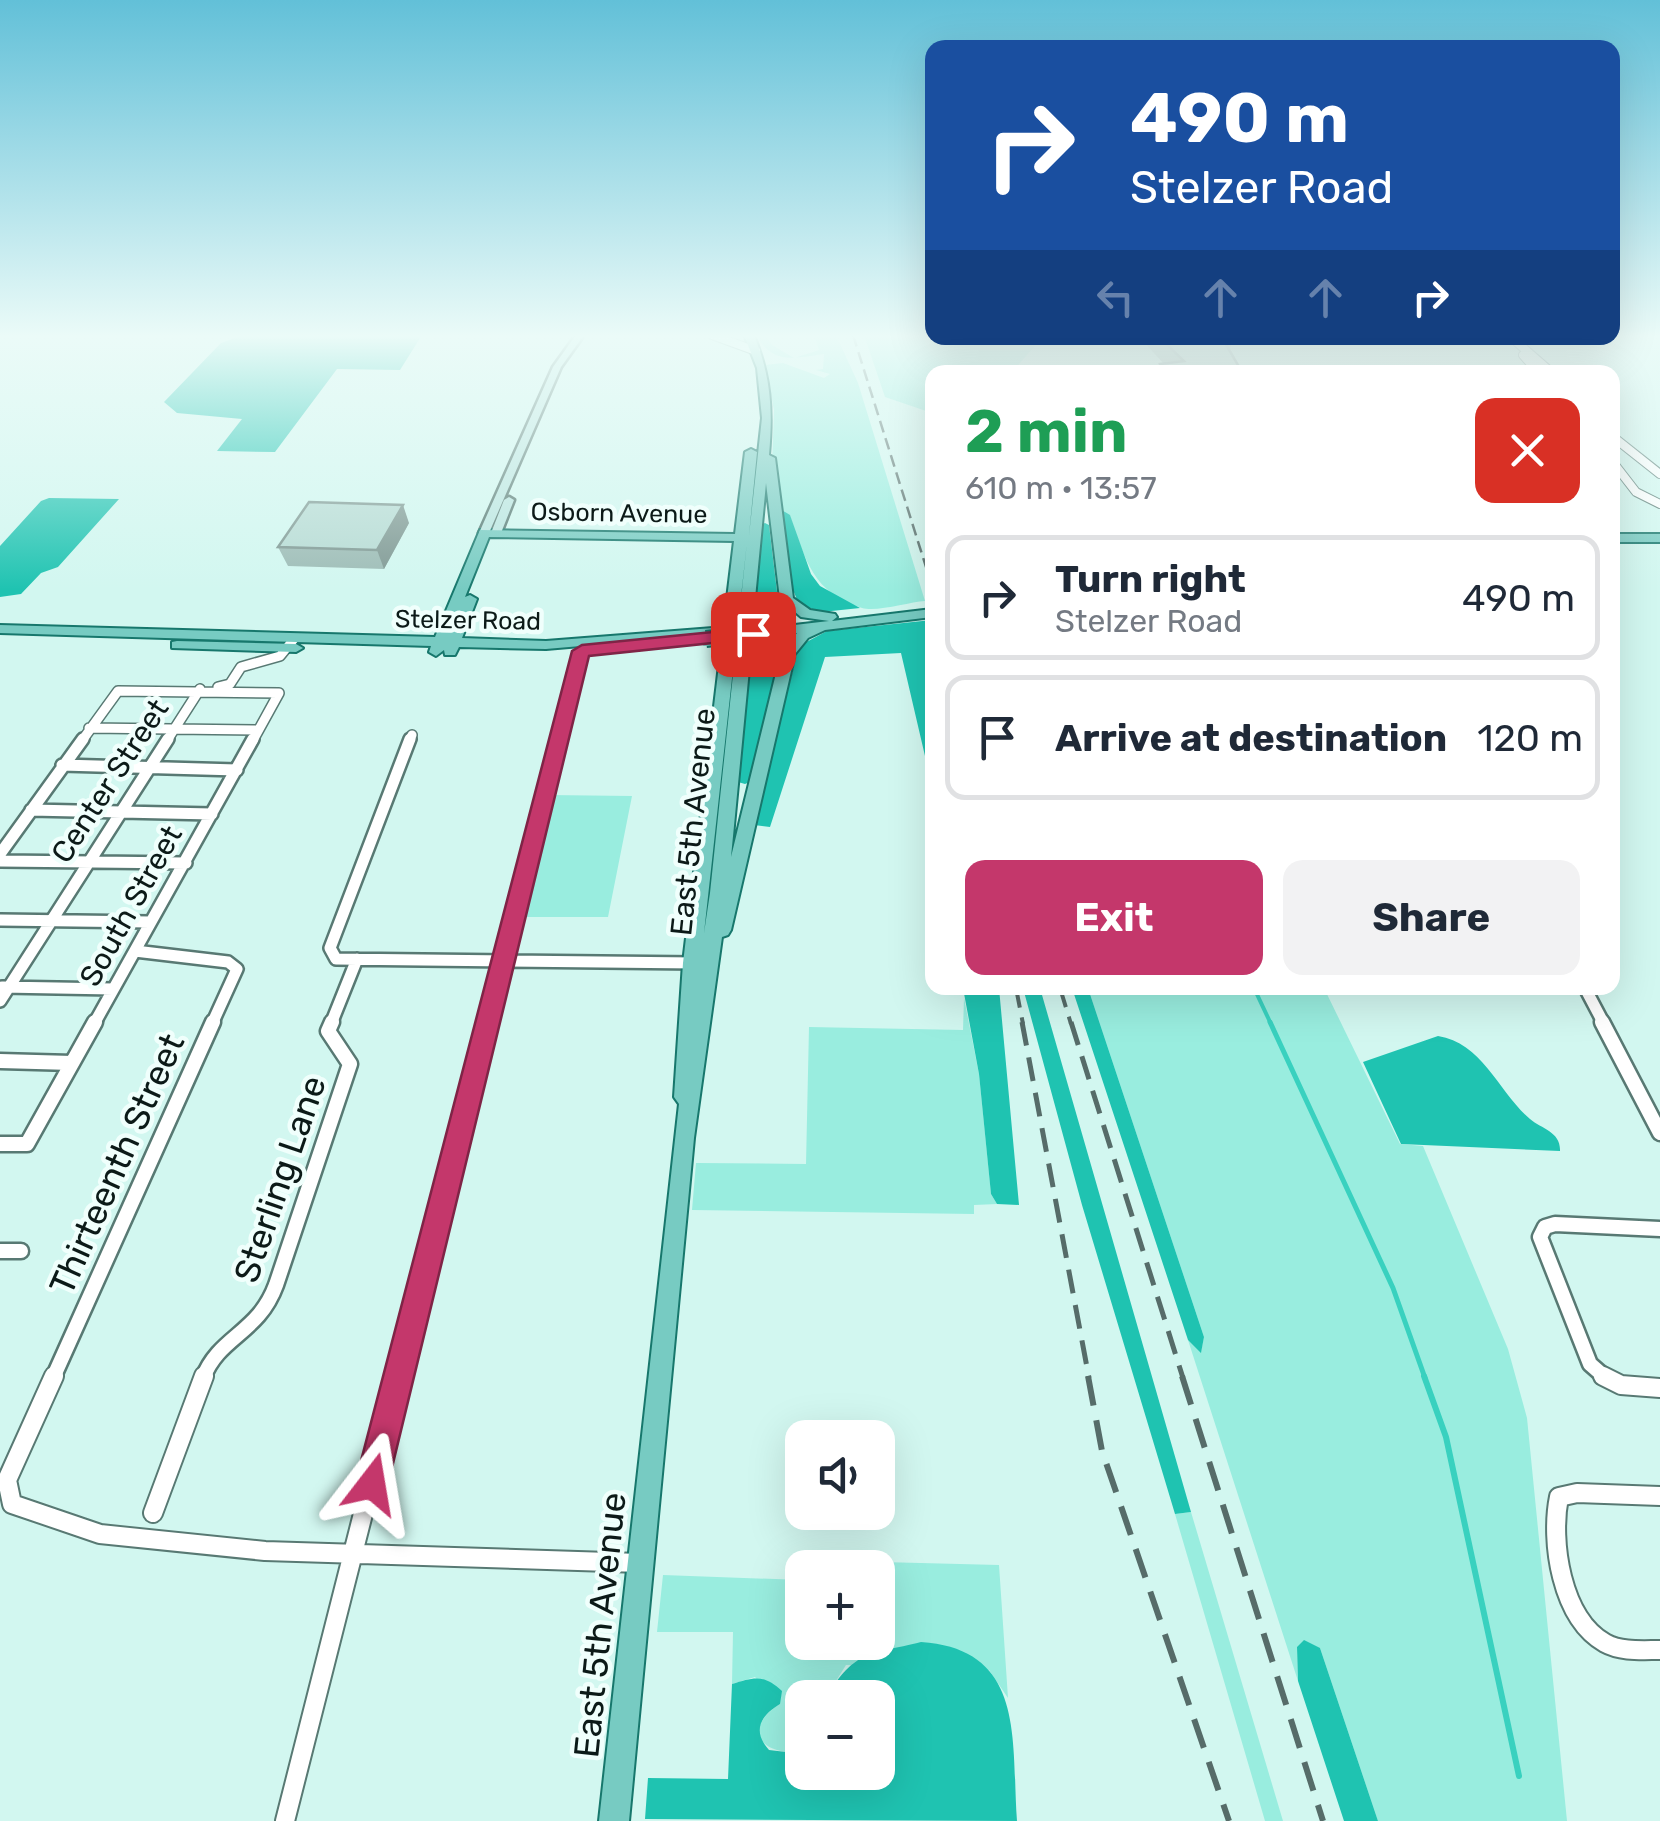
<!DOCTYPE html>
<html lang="en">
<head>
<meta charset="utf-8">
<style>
  :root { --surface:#fff; --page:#f2f2f3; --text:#1f2937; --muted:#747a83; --line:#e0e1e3; --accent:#c4376b }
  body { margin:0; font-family:Rubik,sans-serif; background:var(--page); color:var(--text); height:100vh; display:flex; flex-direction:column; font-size:38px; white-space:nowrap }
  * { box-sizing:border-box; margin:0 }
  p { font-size:32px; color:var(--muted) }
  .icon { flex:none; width:55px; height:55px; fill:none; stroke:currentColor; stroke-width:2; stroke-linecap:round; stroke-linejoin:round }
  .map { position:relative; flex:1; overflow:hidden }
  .drawer { position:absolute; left:925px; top:365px; width:695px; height:630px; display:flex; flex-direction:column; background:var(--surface); border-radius:20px; box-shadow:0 10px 40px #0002 }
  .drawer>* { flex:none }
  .banner { position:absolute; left:925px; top:40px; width:695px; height:305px; border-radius:20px; box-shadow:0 10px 40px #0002; background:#1a4fa0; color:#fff; overflow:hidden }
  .buttons { position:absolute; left:785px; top:1420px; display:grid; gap:20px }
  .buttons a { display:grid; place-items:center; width:110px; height:110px; border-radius:20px; background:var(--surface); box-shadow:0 10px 40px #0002; font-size:50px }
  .pin { position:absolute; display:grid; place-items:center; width:85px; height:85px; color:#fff; margin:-42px; border-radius:20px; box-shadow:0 5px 15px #0006 }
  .me { position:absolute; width:110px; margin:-55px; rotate:14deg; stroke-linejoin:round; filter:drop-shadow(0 0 8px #0008) }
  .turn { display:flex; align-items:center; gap:35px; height:210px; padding:0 40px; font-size:45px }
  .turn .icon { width:130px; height:130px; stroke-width:2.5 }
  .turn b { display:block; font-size:70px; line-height:85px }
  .lanes { display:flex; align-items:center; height:95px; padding:0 40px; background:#0003; justify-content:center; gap:50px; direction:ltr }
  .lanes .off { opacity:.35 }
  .round { display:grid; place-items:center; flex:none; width:105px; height:105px; border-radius:20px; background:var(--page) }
  .head { display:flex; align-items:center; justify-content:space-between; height:170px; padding:0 40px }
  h1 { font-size:60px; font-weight:700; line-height:75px; color:#1e9e55 }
  .cta { display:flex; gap:20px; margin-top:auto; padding:20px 40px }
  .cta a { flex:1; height:115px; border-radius:20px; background:var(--accent); color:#fff; font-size:40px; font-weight:700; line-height:115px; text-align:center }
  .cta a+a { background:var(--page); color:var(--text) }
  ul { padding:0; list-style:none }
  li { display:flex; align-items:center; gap:30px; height:125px; margin:0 20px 15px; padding:0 20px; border:5px solid var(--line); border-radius:20px }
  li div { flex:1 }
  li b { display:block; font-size:38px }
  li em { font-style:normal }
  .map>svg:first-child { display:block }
  .green { fill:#99eddf; fill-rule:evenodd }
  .forest { fill:#1fc3b1 }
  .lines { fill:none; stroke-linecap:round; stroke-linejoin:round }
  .stream-far2 { stroke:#39d1bf; stroke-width:4 }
  .stream-far1 { stroke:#39d1bf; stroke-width:5 }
  .stream { stroke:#39d1bf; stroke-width:6 }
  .street-far4-casing { stroke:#587973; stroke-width:10 }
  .street-far3-casing { stroke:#587973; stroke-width:12 }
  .street-far2-casing { stroke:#587973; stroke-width:16 }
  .street-far1-casing { stroke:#587973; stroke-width:19 }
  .street-casing { stroke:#587973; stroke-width:22 }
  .secondary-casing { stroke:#587973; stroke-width:5 }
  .primary-casing { stroke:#17776c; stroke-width:4 }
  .street-far4 { stroke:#fff; stroke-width:8 }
  .street-far3 { stroke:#fff; stroke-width:9 }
  .street-far2 { stroke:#fff; stroke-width:11 }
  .street-far1 { stroke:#fff; stroke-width:14 }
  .street { stroke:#fff; stroke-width:18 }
  .secondary { fill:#bbe5e0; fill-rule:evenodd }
  .primary { fill:#77cbc2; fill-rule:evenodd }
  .rail-far3 { stroke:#566c69; stroke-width:2.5; stroke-dasharray:12 6; stroke-linecap:butt }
  .rail-far2 { stroke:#566c69; stroke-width:4; stroke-dasharray:20 10; stroke-linecap:butt }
  .rail-far1 { stroke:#566c69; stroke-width:5; stroke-dasharray:24 12; stroke-linecap:butt }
  .rail { stroke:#566c69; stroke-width:6; stroke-dasharray:30 15; stroke-linecap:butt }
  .primary-bridge-casing { stroke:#17776c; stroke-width:18; stroke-linecap:butt }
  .primary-bridge { stroke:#77cbc2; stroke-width:14 }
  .wall { fill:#9dbcb6 }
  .shaded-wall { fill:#809994 }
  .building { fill:#b7dbd4; stroke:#809994; stroke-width:2.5 }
  .route { fill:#c4376b; stroke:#7f2446; stroke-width:2.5 }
  .labels { text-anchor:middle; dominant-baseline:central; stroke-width:9; stroke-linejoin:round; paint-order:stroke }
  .far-street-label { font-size:25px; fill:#0c1a18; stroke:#f0fffc }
  .street-label { font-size:30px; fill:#0c1a18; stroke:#f0fffc }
  .near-street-label { font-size:35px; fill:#0c1a18; stroke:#f0fffc }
</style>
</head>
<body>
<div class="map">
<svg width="1660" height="1821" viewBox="0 0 1660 1821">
  <rect width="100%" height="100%" fill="#d2f7f0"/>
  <path class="green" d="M756,335H765L772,345L794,358L819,350L814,335H836L858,383L925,601C909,602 878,612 862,608C813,593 806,561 790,516L783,510L792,587L772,465L774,410L765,365L783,363L824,378L830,374L816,370L823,369L824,354C794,358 773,365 756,335Z
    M864,335L1042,338L1012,372H932V413L885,397Z
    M548,795L632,796L608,917H519Z
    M1088,988H1324L1400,1144L1423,1146L1508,1349L1527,1418L1567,1821H1378L1320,1648L1297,1647L1298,1681L1188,1340L1201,1352L1204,1337Z
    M964,998L979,1074L991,1194L997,1204L974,1205V1214L692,1210L696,1163L806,1164L809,1027L963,1030Z
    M1191,1512L1283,1821H1265L1175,1514Z
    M803,1560L999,1565L1008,1698L989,1670L846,1665L826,1697L802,1698V1739L786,1752C750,1747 752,1721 780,1704L755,1677L732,1684L733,1632H657L663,1575L802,1580ZM802,1568H878V1642H802Z"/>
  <path class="forest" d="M243,335H422L400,370L337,369L275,452L217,451L242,419L177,413L164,402L221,343Z
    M49,498L119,499L58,567L41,573L21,594L0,597V546L41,501Z
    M782,510L790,515L811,574L820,586L860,608L822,612L799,605L792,587Z
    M765,523L769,525L778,600L794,614L754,620L760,525Z
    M932,620V786L901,653L825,657L770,827L754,825L799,646L827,631Z
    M787,636L750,782L745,784L738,782L750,640Z
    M963,988H999L1019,1205L997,1204L991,1194L979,1074Z
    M1023,988H1040L1191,1512L1175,1514L1082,1205Z
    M1072,988H1088L1204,1337L1201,1353L1188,1340Z
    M1438,1036C1483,1043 1499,1093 1530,1119C1542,1129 1561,1132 1560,1151L1401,1144L1363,1062Z
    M1304,1640L1320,1648L1378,1821H1344L1298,1681L1297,1647Z
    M921,1642C1027,1649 1011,1742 1017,1821L645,1819L648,1778L728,1779L732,1684C754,1677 764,1674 782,1691L780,1704C760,1716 752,1731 769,1750L786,1752L802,1737V1772H878V1698L826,1697C856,1649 869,1655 921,1642Z"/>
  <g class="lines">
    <path class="stream-far2" d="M1254,988L1271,1024"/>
    <path class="stream-far1" d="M1270,1022L1393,1288L1425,1378"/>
    <path class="stream" d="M1424,1376L1446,1437L1519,1776"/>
    <g class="street-far4-casing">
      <path id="street-far4" d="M712,335L756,351
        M1512,338L1551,372
        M1523,355L1538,372
        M1612,436L1660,474
        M1612,461L1636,492L1660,504"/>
    </g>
    <g class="street-far3-casing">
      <path id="street-far3" d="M218,687L230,684L241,667L280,656L294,639
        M89,728L258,730
        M81,742L118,691L279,693L252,742
        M166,742L200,689
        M409,742L412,735
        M559,742L582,651"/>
    </g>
    <g class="street-far2-casing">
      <path id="street-far2" d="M410,739L330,948L336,959L696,963
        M62,765L237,770
        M31,810L212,814
        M0,854L83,739
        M0,861L186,863
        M0,920L150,922
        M135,951L228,962L237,969L212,1024
        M2,987L113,989
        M1585,988L1604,1024
        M0,1001L168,739
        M94,1024L253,739
        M331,1024L357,959
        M487,1024L560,739"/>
    </g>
    <g class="street-far1-casing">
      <path id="street-far1" d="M1602,1022L1660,1133
        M0,1061L72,1063
        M0,1144H27L95,1022
        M0,1251H21
        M53,1378L213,1022
        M203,1378C219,1336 258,1334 276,1285L350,1064L328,1031L332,1022
        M397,1378L488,1022
        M1606,1378L1590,1364L1540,1237L1545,1227L1555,1224L1660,1229"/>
    </g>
    <g class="street-casing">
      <path id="street" d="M54,1376L7,1480L12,1504L100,1534L265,1551L640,1563
        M1603,1376L1621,1385L1660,1388
        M1660,1496L1577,1493L1559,1497C1550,1541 1561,1618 1605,1643C1621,1652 1642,1650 1660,1650
        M153,1513L204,1376
        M285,1821L398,1376"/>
    </g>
    <g class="secondary-casing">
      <path id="secondary" d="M576,335H584L561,367L489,533L480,535L479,533L553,367Z
        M509,497L514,500L501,533L492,535L491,533L504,500Z"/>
    </g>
    <g class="primary-casing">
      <path id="primary" d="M744,335H754C771,377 773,410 769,455L775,458L793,598L810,610L835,614L837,617L832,621L932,609V617L825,630L808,638L795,654L731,930L728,935L722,937L694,1138L629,1821H599L679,1104L674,1097L683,963L734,541L489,537L465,597L470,595L477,599L462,638L546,641L713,628L715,631L708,635L546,649L459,647L455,655H445L444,650L436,656L429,652L431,646L0,633V625L435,637L480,530L735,534L745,452L751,449L757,452L749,535L762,418L757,368ZM766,483L780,599L801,617L829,621L752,630ZM747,542L710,893L704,933ZM797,633L781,653L731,857L752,638Z
        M1612,534H1660V542H1612Z
        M177,641L296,644L303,648L296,652L172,648V642Z"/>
    </g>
    <use href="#street-far4" class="street-far4"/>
    <use href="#street-far3" class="street-far3"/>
    <use href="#street-far2" class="street-far2"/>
    <use href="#street-far1" class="street-far1"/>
    <use href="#street" class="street"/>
    <use href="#secondary" class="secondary"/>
    <use href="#primary" class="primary"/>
    <path class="rail-far3" d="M853,335L932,586"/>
    <path class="rail-far2" d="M1016,988L1023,1024
      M1060,988L1071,1024"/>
    <path class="rail-far1" d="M1022,1022L1089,1378
      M1071,1022L1183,1378"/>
    <path class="rail" d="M1088,1376L1102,1451L1229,1821
      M1182,1376L1323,1821"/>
    <g class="primary-bridge-casing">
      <path id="primary-bridge" d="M706,639L753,634"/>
    </g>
    <use href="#primary-bridge" class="primary-bridge"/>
  </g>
  <path class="wall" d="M1140,338H1230L1232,342L1229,351L1242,372H1158L1160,364H1164Z
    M409,523L384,569L288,566L278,547Z"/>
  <path class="shaded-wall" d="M403,505L409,523L384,569L377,550Z"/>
  <path class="building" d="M1160,338H1230L1232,342L1224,341L1242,372H1164L1160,364L1184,361Z
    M309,502L403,505L377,550L278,547Z"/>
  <linearGradient id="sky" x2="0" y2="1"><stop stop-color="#62c0d8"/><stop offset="0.57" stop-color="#ebfbf8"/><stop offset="1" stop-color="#ebfbf8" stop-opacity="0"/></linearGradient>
  <rect width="1660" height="590" fill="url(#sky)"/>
  <path class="route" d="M753,628L762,634L760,638L589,656L388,1484L383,1495L372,1500L360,1495L355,1484L572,651L582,645Z"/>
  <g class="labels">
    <g class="far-street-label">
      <text transform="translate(619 513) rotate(1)">Osborn Avenue</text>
      <text transform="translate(468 620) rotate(1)">Stelzer Road</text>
    </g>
    <g class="street-label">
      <text transform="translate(110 781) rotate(-57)">Center Street</text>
      <text transform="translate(693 822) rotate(-84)">East 5th Avenue</text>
      <text transform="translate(131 906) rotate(-61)">South Street</text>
    </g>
    <g class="near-street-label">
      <text transform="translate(117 1164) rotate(-66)">Thirteenth Street</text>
      <text transform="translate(280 1179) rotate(-71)">Sterling Lane</text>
      <text transform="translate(600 1625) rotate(-84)">East 5th Avenue</text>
    </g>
  </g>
</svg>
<div class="buttons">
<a><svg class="icon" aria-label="sound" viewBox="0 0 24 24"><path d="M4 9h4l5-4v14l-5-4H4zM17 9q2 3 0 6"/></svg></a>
<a>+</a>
<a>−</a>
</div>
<div class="pin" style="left:753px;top:634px;background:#d93025"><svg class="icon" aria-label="arrive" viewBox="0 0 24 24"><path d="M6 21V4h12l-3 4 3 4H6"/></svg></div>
<svg class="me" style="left:372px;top:1484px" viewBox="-20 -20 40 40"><path d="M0-17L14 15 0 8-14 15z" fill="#c4376b" stroke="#fff" stroke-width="4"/></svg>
<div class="banner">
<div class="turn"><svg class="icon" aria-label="right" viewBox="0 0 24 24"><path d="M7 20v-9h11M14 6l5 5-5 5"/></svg><div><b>490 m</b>Stelzer Road</div></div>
<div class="lanes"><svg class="icon off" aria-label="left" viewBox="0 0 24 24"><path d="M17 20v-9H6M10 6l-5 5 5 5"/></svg><svg class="icon off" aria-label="ahead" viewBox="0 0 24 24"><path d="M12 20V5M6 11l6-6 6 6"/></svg><svg class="icon off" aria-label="ahead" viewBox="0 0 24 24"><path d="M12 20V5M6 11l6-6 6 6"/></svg><svg class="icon" aria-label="right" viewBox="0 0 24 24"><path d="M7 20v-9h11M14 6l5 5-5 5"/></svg></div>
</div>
<section class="drawer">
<div class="head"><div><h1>2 min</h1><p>610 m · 13:57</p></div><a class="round" style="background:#d93025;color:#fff"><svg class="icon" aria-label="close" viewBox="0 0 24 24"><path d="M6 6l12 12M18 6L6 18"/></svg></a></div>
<ul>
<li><svg class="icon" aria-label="right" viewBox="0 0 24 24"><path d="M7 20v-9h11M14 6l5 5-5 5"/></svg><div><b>Turn right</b><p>Stelzer Road</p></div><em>490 m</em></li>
<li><svg class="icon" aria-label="arrive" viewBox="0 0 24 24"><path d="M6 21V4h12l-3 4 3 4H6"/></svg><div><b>Arrive at destination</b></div><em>120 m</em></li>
</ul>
<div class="cta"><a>Exit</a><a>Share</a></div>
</section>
</div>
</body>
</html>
